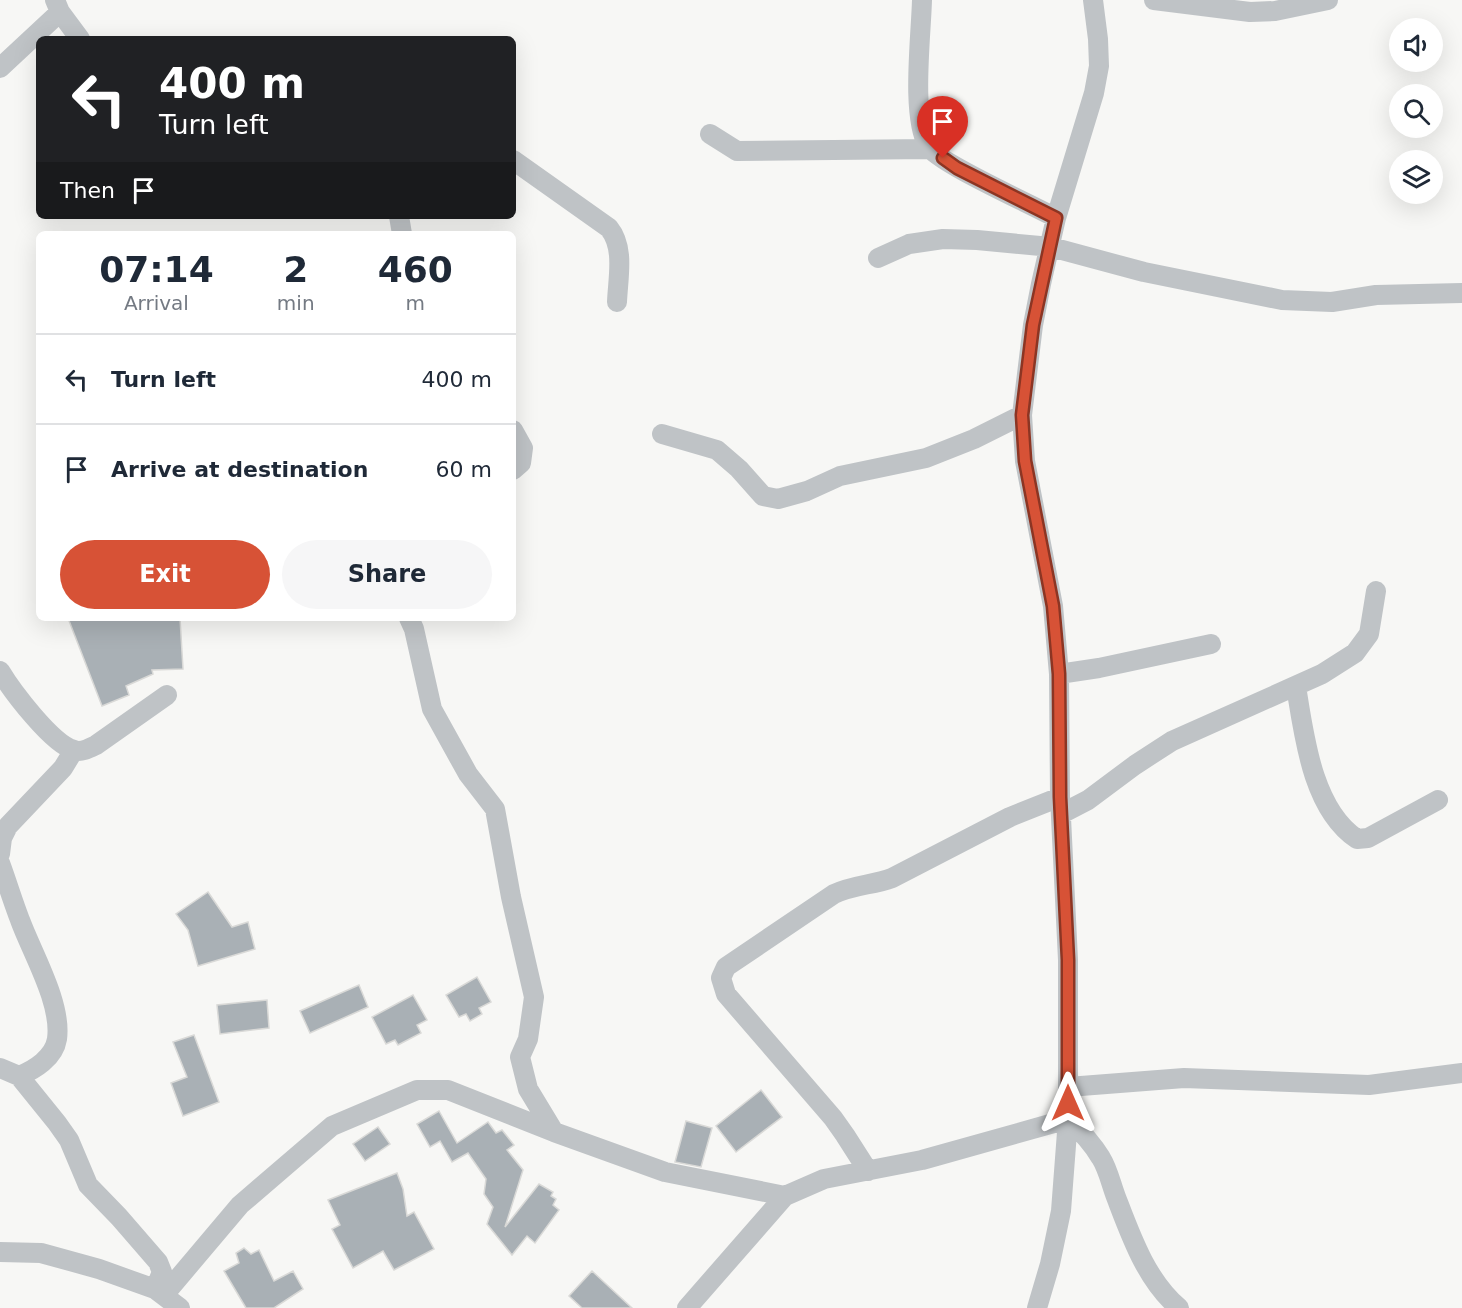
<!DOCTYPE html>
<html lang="en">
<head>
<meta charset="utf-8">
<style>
  :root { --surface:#fff; --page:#f6f6f7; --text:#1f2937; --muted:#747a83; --line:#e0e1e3; --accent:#d75236 }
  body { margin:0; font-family:"DejaVu Sans",sans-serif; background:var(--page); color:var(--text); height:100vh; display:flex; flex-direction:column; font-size:22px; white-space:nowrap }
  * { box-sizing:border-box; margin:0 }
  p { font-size:20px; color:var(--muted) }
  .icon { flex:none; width:33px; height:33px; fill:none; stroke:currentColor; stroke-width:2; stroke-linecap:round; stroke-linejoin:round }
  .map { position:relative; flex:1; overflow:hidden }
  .sheet { position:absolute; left:36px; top:231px; width:480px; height:390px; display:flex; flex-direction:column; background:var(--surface); border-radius:9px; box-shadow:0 6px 24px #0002 }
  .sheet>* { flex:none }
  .banner { position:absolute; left:36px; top:36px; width:480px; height:183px; border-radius:9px; box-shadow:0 6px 24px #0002; background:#202124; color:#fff; overflow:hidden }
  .buttons { position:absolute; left:1389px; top:18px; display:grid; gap:12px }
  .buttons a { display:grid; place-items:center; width:54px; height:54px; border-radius:50%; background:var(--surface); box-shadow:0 6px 24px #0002; font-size:30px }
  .pin { position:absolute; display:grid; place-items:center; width:51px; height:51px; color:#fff; margin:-62px -26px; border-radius:50% 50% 50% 0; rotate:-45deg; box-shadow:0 0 6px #0007 }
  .pin .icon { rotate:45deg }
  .me { position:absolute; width:66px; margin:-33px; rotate:0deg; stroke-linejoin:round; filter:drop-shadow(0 0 4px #0008) }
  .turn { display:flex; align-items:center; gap:21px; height:126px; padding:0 24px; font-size:27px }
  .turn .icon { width:78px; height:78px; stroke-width:2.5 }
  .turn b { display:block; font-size:42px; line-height:51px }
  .then { display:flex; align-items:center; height:57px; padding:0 24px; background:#0003; gap:12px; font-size:22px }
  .eta { display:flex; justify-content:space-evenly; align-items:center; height:102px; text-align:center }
  .eta b { font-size:36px; font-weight:700; line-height:42px }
  .primary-button { display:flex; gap:12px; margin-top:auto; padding:12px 24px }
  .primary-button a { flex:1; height:69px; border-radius:36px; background:var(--accent); color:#fff; font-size:24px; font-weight:700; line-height:69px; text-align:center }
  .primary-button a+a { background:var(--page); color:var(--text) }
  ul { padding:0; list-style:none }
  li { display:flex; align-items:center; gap:18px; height:90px; padding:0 24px; border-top:2px solid var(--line) }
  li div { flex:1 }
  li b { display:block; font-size:22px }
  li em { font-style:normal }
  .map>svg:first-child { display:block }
  .building { fill:#a9b0b5; stroke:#d9d9d7; stroke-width:1.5 }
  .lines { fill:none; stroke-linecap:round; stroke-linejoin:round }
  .minor { stroke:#bfc3c6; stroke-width:20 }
  .route-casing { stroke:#8c3523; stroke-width:15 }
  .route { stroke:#d75236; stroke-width:10 }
</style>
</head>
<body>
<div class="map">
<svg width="1462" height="1308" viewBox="0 0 1462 1308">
  <rect width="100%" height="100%" fill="#f7f7f5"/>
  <path class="building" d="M68,618H180L183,669L152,670L153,674L126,686L129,695L102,706Z
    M208,892L232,927L248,922L255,949L198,966L188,930L176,914Z
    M477,977L491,1002L479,1008L482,1014L470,1021L466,1014L459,1017L446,995Z
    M359,985L368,1007L310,1033L300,1011Z
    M413,995L427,1020L417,1025L421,1033L398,1045L395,1040L386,1044L372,1017Z
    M267,1000L269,1028L220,1034L217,1005Z
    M194,1035L219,1102L183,1116L171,1083L187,1077L173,1042Z
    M761,1090L782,1117L736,1152L716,1126Z
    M439,1111L457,1143L488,1122L496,1133L502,1130L514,1145L507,1150L523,1170L505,1227L539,1184L553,1192L551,1196L556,1199L553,1205L559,1210L535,1243L527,1236L512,1255L487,1224L493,1207L484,1194L486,1179L468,1153L452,1162L440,1141L430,1147L417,1124Z
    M686,1121L712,1128L701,1167L675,1162Z
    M378,1127L390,1144L365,1161L353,1144Z
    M397,1173L403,1189L407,1216L414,1212L434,1249L394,1270L383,1251L353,1268L332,1229L340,1225L328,1200Z
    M244,1248L251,1254L259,1250L274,1281L293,1271L303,1289L274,1308H246L224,1271L239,1263L236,1253Z
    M592,1271L632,1308H582L569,1296Z"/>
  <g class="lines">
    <path class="minor" d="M55,0L60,12L80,39
      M922,0C921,37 911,116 928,146C936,162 1035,206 1056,218
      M1154,0L1250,12L1275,11L1328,0
      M0,68L60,12
      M710,134L737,151L929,149
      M513,160L609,228C625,248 618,277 617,302
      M399,216L402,234
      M878,258L909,244L943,239L977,240L1051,247L1144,272L1282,300L1332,302L1376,295L1462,293
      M513,430L523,448L521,463L513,470
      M662,434L717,450L739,469L763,496L778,499L807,491L840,476L926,458L974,439L1022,415
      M409,618L414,629L432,709L468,774L495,809L511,897L534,997L528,1039L520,1057L528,1089L554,1132
      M0,671C12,691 52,744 74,750C81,753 90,748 96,745L167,695
      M1059,674L1099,668L1211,644
      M1296,686C1304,735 1312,809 1357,839L1368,838L1438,800
      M1061,814L1088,800L1135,765L1172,741L1322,674L1355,653L1369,634L1376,591
      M0,854L2,838L8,826L63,768L74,750
      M0,863C7,882 13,902 20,920C32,953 62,1003 57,1039C54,1058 34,1070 19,1076
      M0,1068L19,1076L57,1123L69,1140L88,1185L119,1217L158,1262L162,1272L155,1289
      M1068,1087L1184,1078L1369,1085L1462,1073
      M868,1171L845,1135L833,1118L726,994L721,978L726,967L834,894C853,885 873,885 892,878L1010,817L1060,797
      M0,1252L41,1253L99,1269L155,1289L180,1308
      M164,1295L240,1205L332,1126L417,1090H448L554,1132L665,1172L785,1196
      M687,1308L785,1196L824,1179L922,1160L1068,1119C1081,1131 1092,1143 1101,1158C1108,1169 1111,1184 1116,1197C1131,1236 1146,1280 1179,1308
      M1037,1308L1050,1264L1061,1211L1068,1119V960L1060,797L1059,674L1053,606L1025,461L1022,415L1033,325L1041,284L1056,218L1094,93L1099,66L1098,39L1093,0"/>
  </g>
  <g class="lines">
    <g class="route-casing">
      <path id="route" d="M943,158L957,168L1056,218L1033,325L1022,415L1025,461L1053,606L1059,674L1060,797L1068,960V1103"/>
    </g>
    <use href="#route" class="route"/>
  </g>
</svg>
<div class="buttons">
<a><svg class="icon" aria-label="sound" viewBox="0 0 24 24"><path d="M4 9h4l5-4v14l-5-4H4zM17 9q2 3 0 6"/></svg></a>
<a><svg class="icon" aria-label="search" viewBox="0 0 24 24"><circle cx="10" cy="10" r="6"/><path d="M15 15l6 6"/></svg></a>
<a><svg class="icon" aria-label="layers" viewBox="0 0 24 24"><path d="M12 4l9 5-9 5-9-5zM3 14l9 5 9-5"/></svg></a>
</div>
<div class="pin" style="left:943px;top:158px;background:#d93025"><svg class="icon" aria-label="arrive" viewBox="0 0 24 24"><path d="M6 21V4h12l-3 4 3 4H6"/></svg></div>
<svg class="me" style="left:1068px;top:1103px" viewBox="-20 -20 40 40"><path d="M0-17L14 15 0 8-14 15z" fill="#d75236" stroke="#fff" stroke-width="4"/></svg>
<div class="banner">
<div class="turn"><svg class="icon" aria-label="left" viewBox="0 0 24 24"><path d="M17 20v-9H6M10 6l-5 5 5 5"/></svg><div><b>400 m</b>Turn left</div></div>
<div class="then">Then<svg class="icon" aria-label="arrive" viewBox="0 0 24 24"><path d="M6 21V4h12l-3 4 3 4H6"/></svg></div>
</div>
<section class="sheet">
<div class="eta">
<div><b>07:14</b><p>Arrival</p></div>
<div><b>2</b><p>min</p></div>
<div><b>460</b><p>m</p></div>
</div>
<ul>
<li><svg class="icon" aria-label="left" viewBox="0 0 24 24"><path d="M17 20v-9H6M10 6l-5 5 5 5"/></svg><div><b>Turn left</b></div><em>400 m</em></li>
<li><svg class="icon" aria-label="arrive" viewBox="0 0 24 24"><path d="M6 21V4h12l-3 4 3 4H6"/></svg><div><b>Arrive at destination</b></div><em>60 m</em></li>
</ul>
<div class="primary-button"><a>Exit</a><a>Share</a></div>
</section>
</div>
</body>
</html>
